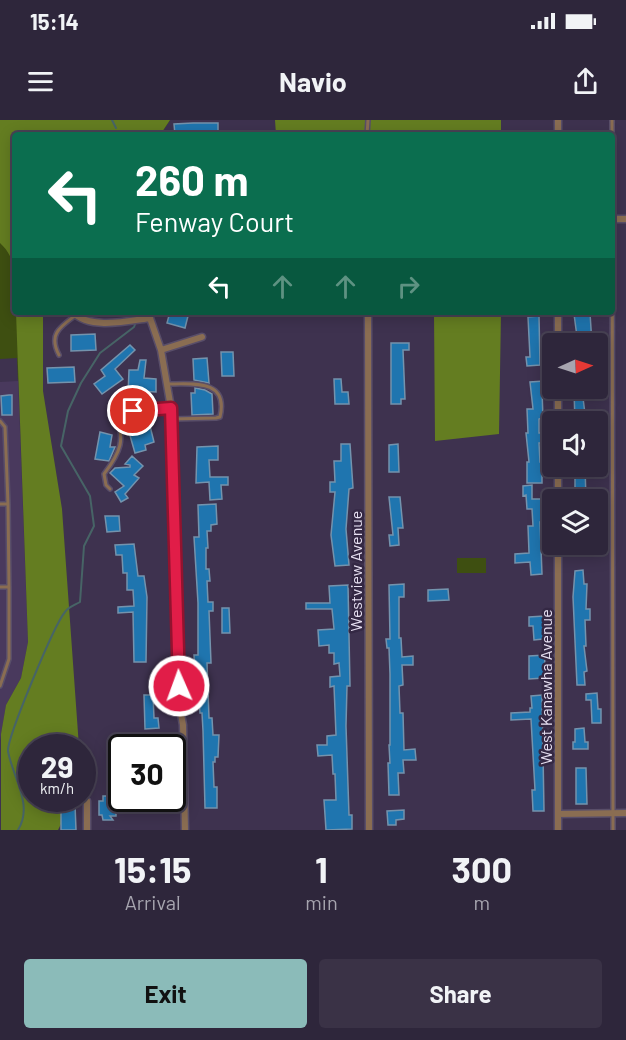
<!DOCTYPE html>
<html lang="en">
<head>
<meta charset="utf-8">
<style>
  :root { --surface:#2e263b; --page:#3a3246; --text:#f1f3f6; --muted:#a7a5af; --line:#494355; --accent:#8bbbb9 }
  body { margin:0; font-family:Barlow,sans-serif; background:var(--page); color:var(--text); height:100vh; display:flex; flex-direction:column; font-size:22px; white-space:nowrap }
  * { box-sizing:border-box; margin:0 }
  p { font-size:20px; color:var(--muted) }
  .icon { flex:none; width:33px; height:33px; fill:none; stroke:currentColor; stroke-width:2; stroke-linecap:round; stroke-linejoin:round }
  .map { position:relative; height:710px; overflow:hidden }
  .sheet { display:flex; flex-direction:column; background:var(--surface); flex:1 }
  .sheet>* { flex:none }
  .top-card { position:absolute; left:12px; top:12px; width:603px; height:183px; border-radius:6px; box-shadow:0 3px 15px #0003,0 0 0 2px var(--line); background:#0b6e4f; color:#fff; overflow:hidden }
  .needle { width:39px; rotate:87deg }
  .tools { position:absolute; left:542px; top:213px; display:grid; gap:12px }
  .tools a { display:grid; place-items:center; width:66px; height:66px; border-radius:6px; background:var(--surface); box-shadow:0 3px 15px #0003,0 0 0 2px var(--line); font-size:30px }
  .speed { position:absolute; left:18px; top:614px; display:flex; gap:12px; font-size:30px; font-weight:700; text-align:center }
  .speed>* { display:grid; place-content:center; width:78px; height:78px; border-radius:50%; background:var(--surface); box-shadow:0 3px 15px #0003,0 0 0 2px var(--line); line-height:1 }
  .speed small { font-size:15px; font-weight:400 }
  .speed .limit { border:3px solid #111; border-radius:9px; background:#fff; color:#111 }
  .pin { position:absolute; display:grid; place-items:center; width:51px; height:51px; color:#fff; margin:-26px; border:3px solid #fff; border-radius:50%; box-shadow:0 2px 6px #0007 }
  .me { position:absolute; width:66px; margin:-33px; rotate:358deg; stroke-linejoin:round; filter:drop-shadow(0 0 4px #0008) }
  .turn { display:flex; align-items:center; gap:21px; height:126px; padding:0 24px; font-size:27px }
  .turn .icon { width:78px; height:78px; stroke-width:2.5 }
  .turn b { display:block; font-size:42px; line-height:51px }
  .lanes { display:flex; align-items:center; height:57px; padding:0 24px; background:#0003; justify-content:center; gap:30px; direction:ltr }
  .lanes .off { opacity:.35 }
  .eta { display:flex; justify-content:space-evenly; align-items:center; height:102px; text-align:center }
  .eta b { font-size:36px; font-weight:700; line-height:42px }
  .action { display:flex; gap:12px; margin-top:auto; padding:12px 24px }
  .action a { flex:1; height:69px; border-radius:6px; background:var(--accent); color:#111; font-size:24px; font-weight:700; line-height:69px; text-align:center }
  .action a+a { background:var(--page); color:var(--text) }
  .status { display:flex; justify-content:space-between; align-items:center; height:42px; padding:0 30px; background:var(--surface); direction:ltr }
  .status svg { height:16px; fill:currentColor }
  header { display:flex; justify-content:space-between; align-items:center; height:78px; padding:0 24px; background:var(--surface); font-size:27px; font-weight:700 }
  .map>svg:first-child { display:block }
  .built { fill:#49395d }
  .green { fill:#3e4f11 }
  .forest { fill:#647d21 }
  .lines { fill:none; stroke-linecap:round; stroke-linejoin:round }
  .stream { stroke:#476466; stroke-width:2 }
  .building { fill:#1f75af; stroke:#7493ad; stroke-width:1.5 }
  .lane-casing { stroke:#594e69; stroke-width:6 }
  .street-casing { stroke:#594e69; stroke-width:9 }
  .lane { stroke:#8a6d52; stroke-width:3 }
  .street { stroke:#8a6d52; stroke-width:6 }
  .route-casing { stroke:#92132f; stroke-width:15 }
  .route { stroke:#e11d48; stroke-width:10 }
  .labels { text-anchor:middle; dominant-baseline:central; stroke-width:5; stroke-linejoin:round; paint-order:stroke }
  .street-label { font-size:16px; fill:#e7e0f2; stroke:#342844 }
</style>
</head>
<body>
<div class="status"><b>15:14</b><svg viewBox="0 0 49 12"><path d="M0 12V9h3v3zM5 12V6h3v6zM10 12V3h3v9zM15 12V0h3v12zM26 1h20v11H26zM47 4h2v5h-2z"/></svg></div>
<header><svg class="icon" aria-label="menu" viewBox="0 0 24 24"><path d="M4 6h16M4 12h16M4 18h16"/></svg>Navio<svg class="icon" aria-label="share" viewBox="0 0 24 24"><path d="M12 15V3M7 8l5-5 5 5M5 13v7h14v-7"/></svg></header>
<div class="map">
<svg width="626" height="710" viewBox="0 0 626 710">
  <rect width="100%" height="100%" fill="#3e324f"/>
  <path class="built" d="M18,261L28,522L21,558L6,585L0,621V262Z"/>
  <path class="green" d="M0,0H170L160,15H15V192H43L18,261L17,238L0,239Z
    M457,438H486V453H457Z"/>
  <path class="forest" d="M0,0H170L160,15H15V165C15,148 13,135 0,123Z
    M275,0H501V15H432V13L276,15Z
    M16,192H43V271L62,389L79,627H32V678H74L58,710H1V614L6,585L21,558L28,522Z
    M434,192H501L499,314L435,321Z"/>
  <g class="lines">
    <path class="stream" d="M112,0L116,8
      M18,710C34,685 12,656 8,631C7,618 54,505 65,492C68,487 75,485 80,482L84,426L94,406L90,376L61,326L68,291L81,263L100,233L134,207L140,192"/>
  </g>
  <path class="building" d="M193,3H218V15H175L174,4Z
    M170,192H189L185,208L167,203Z
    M590,193L592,224H578L574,194Z
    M539,196L540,245L527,246L526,237H530L528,197Z
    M95,214L96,230L71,231V215Z
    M391,223H409V230H403L405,279H401V284H391Z
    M130,225L135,230L115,249L123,259L102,274L94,264L105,256L101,250Z
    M221,232H233L234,256H222Z
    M207,238L209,263L194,260L193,239Z
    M140,240H146L144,258L156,259V272L138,271V275H128L129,250H138Z
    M74,247L75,262L48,263L47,248Z
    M334,259H341L342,272H348L349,284H335Z
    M544,261L545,271H542L543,298L539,299V313H541L542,323H539L540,342H542V363H527V342H529L526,313H528L527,289H533L530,262Z
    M195,268L205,270L212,274L213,294L192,295L191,273H195Z
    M574,270H590L591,277L583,278L586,302H575Z
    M9,275H12V295H2L1,276Z
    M150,306L154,322L145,325L146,330L135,333L129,312Z
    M100,312L112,315L110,327H115L109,341L95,339Z
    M341,324H350L353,368L349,369L346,409L349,445L335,446L331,415L335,372H330V362H335L334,341H341Z
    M398,324L399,352H389V325Z
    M218,326V340H209L210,357H228V365H221L222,379L210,380L209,362L196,363L197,327Z
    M132,336L143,346L134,355L139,358L125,374L128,378L121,382L115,372L124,366L110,353L115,348L130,347V345L125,344Z
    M585,346L586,380H575V347Z
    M532,365V379H543L542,402H540L542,454L531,455L530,442L515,443V434L529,433L528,406H533L532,389H527L526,375L523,376V366Z
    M389,377H400L403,408H398L399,425L390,426L389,415H393Z
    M216,384L217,404L211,405V411H207L208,428H206V449H209L210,461H207L208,482H213V491H209L211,543H207L209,598H212L213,615H219L218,637H215V642H213L214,667H217V688H205L203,611L202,593H200L199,578H196L194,535H198V483L194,417H199L198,385Z
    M105,396H119L120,411L107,412Z
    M134,424L138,456H144L147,477L146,542H134L133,492L118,493V487L134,486L133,470H127V453H123L122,435H116L115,425Z
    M583,450L584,464H587L586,489H590V500H585L586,526H584L587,551L584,552L585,565H577L573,477L575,451Z
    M404,464V477H399V518H401L402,537L413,536V545H402L403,565L399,566L400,593H403L404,630L415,629L416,640H403L404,653H398L399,675H389L388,643H390L389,625H390V554L389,528H387L386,519H390L389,465Z
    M348,465L350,566H347L346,606L349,695H352V709L326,710L324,680H336L335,654H333L332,635L318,636L317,625H327V616L336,615L334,566L330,567V557L340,556L339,543L334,544V533H329V525L319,526L318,510L334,509L332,489H306V483H330L329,466Z
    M448,469L449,480L428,481V470Z
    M222,488H229L230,513H222Z
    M544,496L543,519L534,520L533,506H529V497Z
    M545,535L544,558L529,559V536Z
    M597,573L598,589H601V603H592L591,580H586V574Z
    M144,575H153L154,598H158L159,608L145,609Z
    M542,575L544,691H533L532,670H535L531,599L511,600V593L530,592V588H532L531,576Z
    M584,608L585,622H588V629H573V622H575V609Z
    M576,648H586L587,684H576Z
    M103,676H112V680H116V696H110L113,700H103L102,695H99V681H103Z
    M66,678H72V684H75L76,710H61V691H58V682H66Z
    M404,690V699L396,700V705H388L387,691Z"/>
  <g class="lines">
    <g class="lane-casing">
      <path id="lane" d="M612,0L613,710
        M367,15L368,0
        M59,235C48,214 60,207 76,195
        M167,264C193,264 229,259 220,297L216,298L172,299
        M0,301L5,307L8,384
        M110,369L106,365L104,354C120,333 127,319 114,293
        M0,384H8L9,467H0
        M0,566L9,539V467"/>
    </g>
    <g class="street-casing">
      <path id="street" d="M558,0V15
        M612,99H626
        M73,192C89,210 128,201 150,198
        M150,192V198L161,230L171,288L179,583L183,605L185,710
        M368,192L369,710
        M558,192V224
        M161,230L202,217
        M558,268V302
        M113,292L171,288
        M558,346V380
        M558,424V710
        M87,681V710
        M558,694L626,693"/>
    </g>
    <use href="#lane" class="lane"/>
    <use href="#street" class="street"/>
  </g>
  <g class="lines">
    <g class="route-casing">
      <path id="route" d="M133,291L171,288L179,566"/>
    </g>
    <use href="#route" class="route"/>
  </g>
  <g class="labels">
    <g class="street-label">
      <text transform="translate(355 451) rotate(-90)">Westview Avenue</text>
      <text transform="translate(545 567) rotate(-90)">West Kanawha Avenue</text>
    </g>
  </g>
</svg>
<div class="tools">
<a><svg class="needle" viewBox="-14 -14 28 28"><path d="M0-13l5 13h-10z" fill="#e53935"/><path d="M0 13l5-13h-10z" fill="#a7a5af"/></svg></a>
<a><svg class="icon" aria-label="sound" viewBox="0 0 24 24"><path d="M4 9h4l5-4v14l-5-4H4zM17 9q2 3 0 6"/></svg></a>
<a><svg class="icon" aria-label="layers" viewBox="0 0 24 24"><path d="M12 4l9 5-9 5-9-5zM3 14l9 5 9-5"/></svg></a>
</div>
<div class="speed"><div>29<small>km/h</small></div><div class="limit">30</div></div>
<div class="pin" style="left:133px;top:291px;background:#d93025"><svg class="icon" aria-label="arrive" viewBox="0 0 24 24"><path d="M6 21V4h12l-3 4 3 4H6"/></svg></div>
<svg class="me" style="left:179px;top:566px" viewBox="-20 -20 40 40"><circle r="17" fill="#e11d48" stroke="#fff" stroke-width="3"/><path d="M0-11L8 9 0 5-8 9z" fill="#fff"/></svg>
<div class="top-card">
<div class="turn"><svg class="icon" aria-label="left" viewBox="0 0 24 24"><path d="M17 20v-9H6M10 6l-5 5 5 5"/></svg><div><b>260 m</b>Fenway Court</div></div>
<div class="lanes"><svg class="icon" aria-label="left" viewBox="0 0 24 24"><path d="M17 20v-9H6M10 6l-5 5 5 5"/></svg><svg class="icon off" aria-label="ahead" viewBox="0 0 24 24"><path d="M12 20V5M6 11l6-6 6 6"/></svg><svg class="icon off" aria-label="ahead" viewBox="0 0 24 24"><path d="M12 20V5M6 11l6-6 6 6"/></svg><svg class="icon off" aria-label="right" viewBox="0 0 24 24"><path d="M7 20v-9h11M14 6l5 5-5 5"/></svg></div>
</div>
</div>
<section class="sheet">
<div class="eta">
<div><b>15:15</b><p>Arrival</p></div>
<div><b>1</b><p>min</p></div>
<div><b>300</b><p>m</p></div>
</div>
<div class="action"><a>Exit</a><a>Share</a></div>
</section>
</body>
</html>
